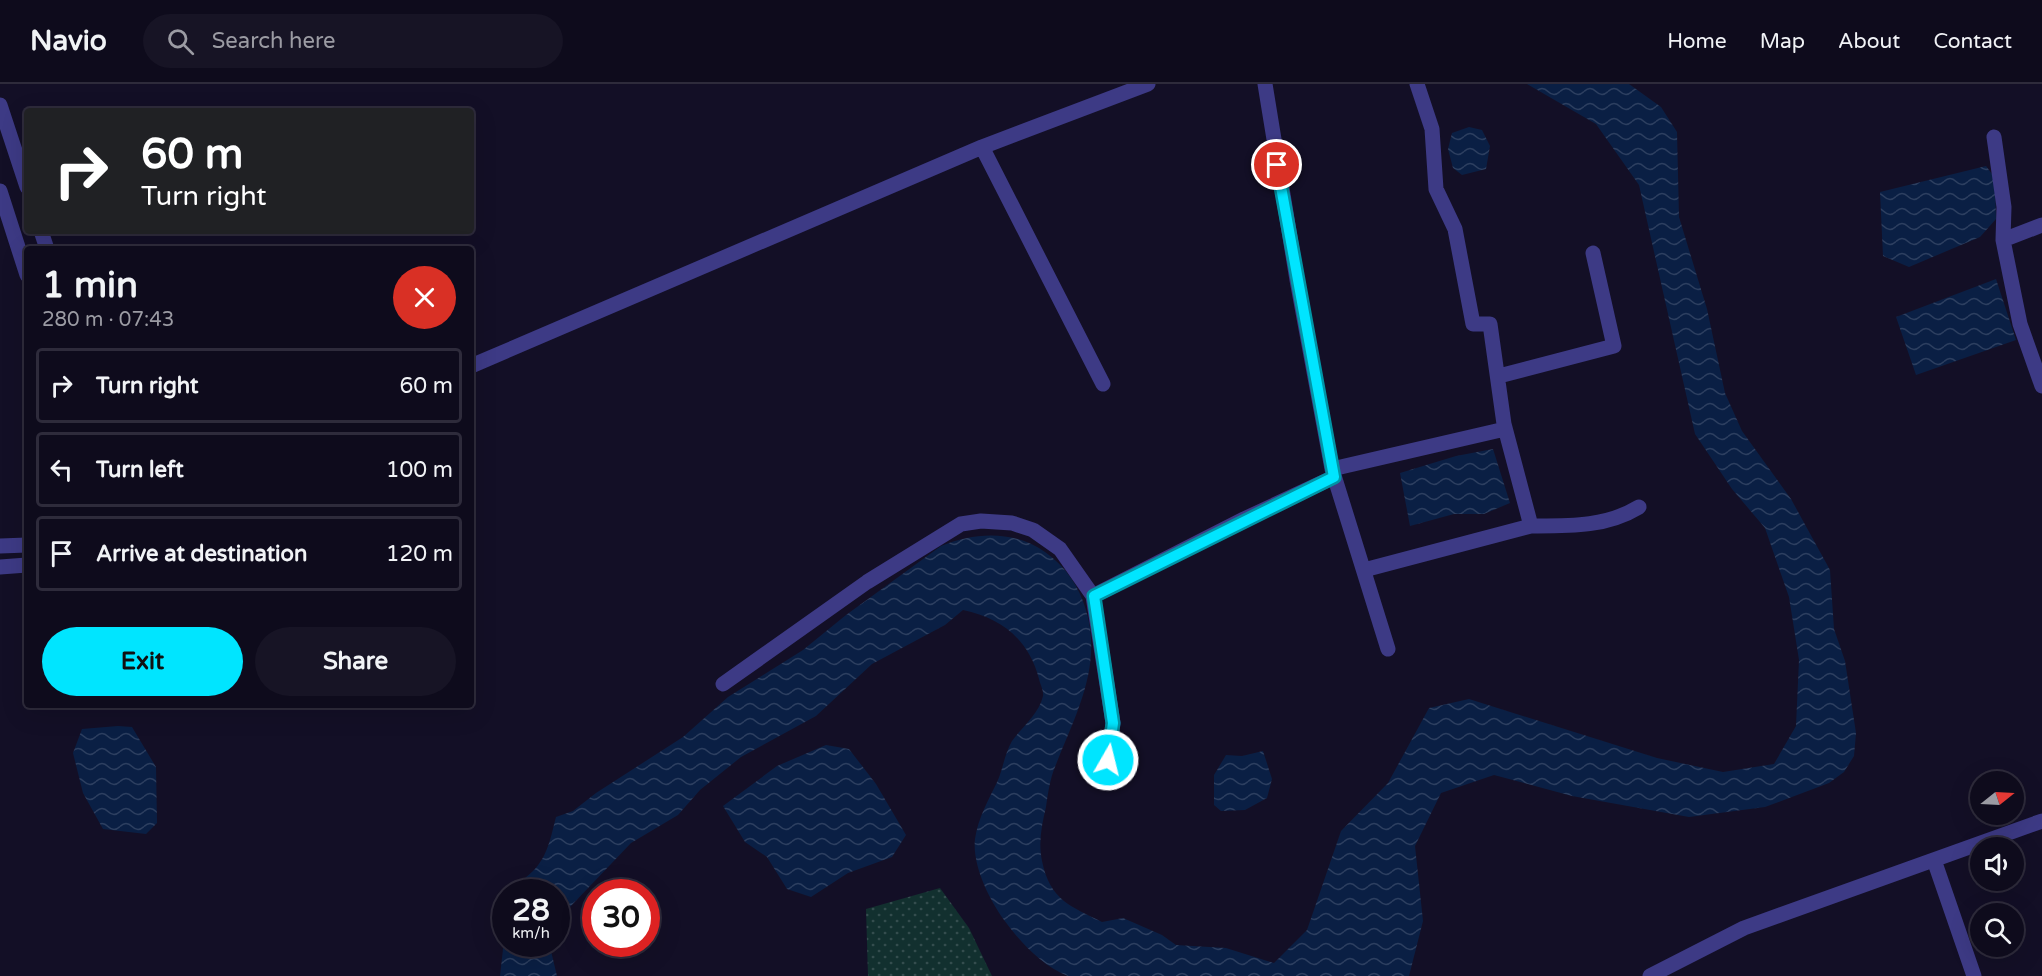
<!DOCTYPE html>
<html lang="en">
<head>
<meta charset="utf-8">
<style>
  :root { --surface:#0e0b1c; --page:#171425; --text:#f1f3f6; --muted:#9b9ba3; --line:#2e2b3b; --accent:#00e5ff }
  body { margin:0; font-family:"Varela Round",sans-serif; background:var(--page); color:var(--text); height:100vh; display:flex; flex-direction:column; font-size:22px; white-space:nowrap }
  * { box-sizing:border-box; margin:0 }
  p { font-size:20px; color:var(--muted) }
  .icon { flex:none; width:33px; height:33px; fill:none; stroke:currentColor; stroke-width:2; stroke-linecap:round; stroke-linejoin:round }
  .map { position:relative; flex:1; overflow:hidden }
  .drawer { position:absolute; left:24px; top:162px; width:450px; height:462px; display:flex; flex-direction:column; background:var(--surface); border-radius:6px; box-shadow:0 6px 24px #0002,0 0 0 2px var(--line) }
  .drawer>* { flex:none }
  .guide { position:absolute; left:24px; top:24px; width:450px; height:126px; border-radius:6px; box-shadow:0 6px 24px #0002,0 0 0 2px var(--line); background:#202124; color:#fff; overflow:hidden }
  .needle { width:39px; rotate:72deg }
  .fabs { position:absolute; left:1970px; top:687px; display:grid; gap:12px }
  .fabs a { display:grid; place-items:center; width:54px; height:54px; border-radius:50%; background:var(--surface); box-shadow:0 6px 24px #0002,0 0 0 2px var(--line); font-size:30px }
  .speed { position:absolute; left:492px; top:795px; display:flex; gap:12px; font-size:30px; font-weight:700; text-align:center }
  .speed>* { display:grid; place-content:center; width:78px; height:78px; border-radius:50%; background:var(--surface); box-shadow:0 6px 24px #0002,0 0 0 2px var(--line); line-height:1 }
  .speed small { font-size:15px; font-weight:400 }
  .speed .limit { border:9px solid #d22; background:#fff; color:#111 }
  .pin { position:absolute; display:grid; place-items:center; width:51px; height:51px; color:#fff; margin:-26px; border:3px solid #fff; border-radius:50%; box-shadow:0 2px 6px #0007 }
  .me { position:absolute; width:66px; margin:-33px; rotate:8deg; stroke-linejoin:round; filter:drop-shadow(0 0 4px #0008) }
  .turn { display:flex; align-items:center; gap:21px; height:126px; padding:0 18px; font-size:27px }
  .turn .icon { width:78px; height:78px; stroke-width:2.5 }
  .turn b { display:block; font-size:42px; line-height:51px }
  .round { display:grid; place-items:center; flex:none; width:63px; height:63px; border-radius:32px; background:var(--page) }
  .summary { display:flex; align-items:center; justify-content:space-between; height:102px; padding:0 18px }
  h1 { font-size:36px; font-weight:700; line-height:45px }
  .cta { display:flex; gap:12px; margin-top:auto; padding:12px 18px }
  .cta a { flex:1; height:69px; border-radius:36px; background:var(--accent); color:#111; font-size:24px; font-weight:700; line-height:69px; text-align:center }
  .cta a+a { background:var(--page); color:var(--text) }
  ul { padding:0; list-style:none }
  li { display:flex; align-items:center; gap:18px; height:75px; margin:0 12px 9px; padding:0 6px; border:3px solid var(--line); border-radius:6px }
  li div { flex:1 }
  li b { display:block; font-size:22px }
  li em { font-style:normal }
  header { display:flex; align-items:center; gap:36px; box-sizing:border-box; height:84px; padding:0 30px; background:var(--surface); border-bottom:2px solid var(--line) }
  header strong { font-size:28px }
  nav { display:flex; gap:33px; margin-inline-start:auto; font-size:21px }
  .search { width:420px; height:54px; background:var(--page); display:flex; align-items:center; gap:15px; box-sizing:border-box; padding:0 21px; border-radius:33px; color:var(--muted); font-size:22px }
  .map>svg:first-child { display:block }
  .green { fill:url(#green-dots) }
  .water { fill:url(#water-waves) }
  .lines { fill:none; stroke-linecap:round; stroke-linejoin:round }
  .minor { stroke:#3d3a85; stroke-width:15 }
  .route-casing { stroke:#0095a6; stroke-width:15 }
  .route { stroke:#00e5ff; stroke-width:10 }
</style>
</head>
<body>
<header>
<strong>Navio</strong>
<div class="search"><svg class="icon" aria-label="search" viewBox="0 0 24 24"><circle cx="10" cy="10" r="6"/><path d="M15 15l6 6"/></svg>Search here</div>
<nav><a>Home</a><a>Map</a><a>About</a><a>Contact</a></nav>
</header>
<div class="map">
<svg width="2042" height="892" viewBox="0 0 2042 892">
  <defs>
    <pattern id="green-dots" width="8" height="8" patternUnits="userSpaceOnUse" patternTransform="scale(1.5)"><rect width="8" height="8" fill="#12302f"/><path d="M2 2h.1M6 6h.1" fill="none" stroke="#344d4e" stroke-width="1.8" stroke-linecap="round"/></pattern>
    <pattern id="water-waves" width="16" height="10" patternUnits="userSpaceOnUse" patternTransform="scale(1.5)"><rect width="16" height="10" fill="#0a1f44"/><path d="M0 5q4-4 8 0t8 0" fill="none" stroke="#2d3f60"/></pattern>
  </defs>
  <rect width="100%" height="100%" fill="#130f26"/>
  <path class="green" d="M940,804L969,844L992,892H868L866,825Z"/>
  <path class="water" d="M1527,0H1629L1661,23L1677,48L1679,133L1707,225L1725,309L1742,347L1791,415L1830,486L1834,545L1845,577L1856,649L1854,672L1844,688L1829,699L1765,723L1689,733L1572,712L1494,691L1441,709L1415,762L1423,837L1409,892H1068C1042,882 1020,858 1004,836C989,815 972,781 975,755C978,734 989,715 998,696C1003,684 1005,669 1012,657C1022,643 1039,630 1043,612C1044,607 1040,600 1039,595C1029,556 1002,534 963,526L945,541L872,580L816,632L741,673L700,706L678,731L631,759L569,824L557,850L556,808H513C517,799 526,794 533,787C548,772 551,752 556,733L573,727L596,709L683,653L728,613L803,566L846,531L941,462C975,448 1014,446 1045,468C1066,483 1079,502 1086,526C1103,583 1075,631 1055,683C1050,695 1048,709 1046,723C1042,740 1038,758 1042,777C1050,816 1070,822 1102,838L1123,834L1162,851L1176,861L1226,864L1274,879L1307,846L1341,747L1388,699L1429,624L1469,615L1657,674L1723,688L1774,680L1796,642L1799,576L1789,513L1765,444L1732,405L1695,350L1639,101L1596,40Z
    M1469,43L1482,46L1490,62L1486,85L1462,91L1453,84L1448,65L1452,49Z
    M1986,82L1995,94L1996,135L1980,153L1909,183L1883,172L1880,108Z
    M1996,195L2016,256L1916,291L1896,233Z
    M1493,365L1510,419L1484,430H1454L1410,442L1400,389L1456,372Z
    M118,642L132,643L156,683L157,739L146,750L103,745L83,709L73,669L82,645Z
    M826,661L849,665L876,700L906,751L892,773L848,789L811,813L787,805L767,773L745,758L723,722L777,682Z
    M1263,667L1272,695L1267,714L1245,726L1221,727L1214,721V691L1226,671L1242,672Z
    M505,847L506,860H552L551,867L557,892H500Z"/>
  <g class="lines">
    <path class="minor" d="M1265,0L1297,196L1332,385L1388,565
      M0,21L27,103
      M1994,53L2004,123L2003,156
      M982,63L1103,300
      M0,107L27,191
      M2042,141L2003,156L2020,240L2042,302
      M41,147L47,165
      M471,282L982,63L1148,0
      M1499,292L1614,262L1593,169
      M1332,385L1505,345
      M1531,442C1570,442 1606,443 1639,423
      M0,462L27,461
      M0,483L27,481
      M1364,486L1531,442L1504,340L1490,240H1473L1455,145L1436,105L1432,45L1417,0
      M1093,512L1244,435L1334,393
      M723,600L867,498L961,440L981,437L1012,439L1033,446L1060,465L1093,512L1113,639L1108,676
      M1934,776L1974,892
      M1650,892L1744,844L2042,737"/>
  </g>
  <g class="lines">
    <g class="route-casing">
      <path id="route" d="M1108,676L1113,639L1094,512L1334,393L1277,81"/>
    </g>
    <use href="#route" class="route"/>
  </g>
</svg>
<div class="fabs">
<a><svg class="needle" viewBox="-14 -14 28 28"><path d="M0-13l5 13h-10z" fill="#e53935"/><path d="M0 13l5-13h-10z" fill="#9b9ba3"/></svg></a>
<a><svg class="icon" aria-label="sound" viewBox="0 0 24 24"><path d="M4 9h4l5-4v14l-5-4H4zM17 9q2 3 0 6"/></svg></a>
<a><svg class="icon" aria-label="search" viewBox="0 0 24 24"><circle cx="10" cy="10" r="6"/><path d="M15 15l6 6"/></svg></a>
</div>
<div class="speed"><div>28<small>km/h</small></div><div class="limit">30</div></div>
<div class="pin" style="left:1277px;top:81px;background:#d93025"><svg class="icon" aria-label="arrive" viewBox="0 0 24 24"><path d="M6 21V4h12l-3 4 3 4H6"/></svg></div>
<svg class="me" style="left:1108px;top:676px" viewBox="-20 -20 40 40"><circle r="17" fill="#00e5ff" stroke="#fff" stroke-width="3"/><path d="M0-11L8 9 0 5-8 9z" fill="#fff"/></svg>
<div class="guide">
<div class="turn"><svg class="icon" aria-label="right" viewBox="0 0 24 24"><path d="M7 20v-9h11M14 6l5 5-5 5"/></svg><div><b>60 m</b>Turn right</div></div>
</div>
<section class="drawer">
<div class="summary"><div><h1>1 min</h1><p>280 m · 07:43</p></div><a class="round" style="background:#d93025;color:#fff"><svg class="icon" aria-label="close" viewBox="0 0 24 24"><path d="M6 6l12 12M18 6L6 18"/></svg></a></div>
<ul>
<li><svg class="icon" aria-label="right" viewBox="0 0 24 24"><path d="M7 20v-9h11M14 6l5 5-5 5"/></svg><div><b>Turn right</b></div><em>60 m</em></li>
<li><svg class="icon" aria-label="left" viewBox="0 0 24 24"><path d="M17 20v-9H6M10 6l-5 5 5 5"/></svg><div><b>Turn left</b></div><em>100 m</em></li>
<li><svg class="icon" aria-label="arrive" viewBox="0 0 24 24"><path d="M6 21V4h12l-3 4 3 4H6"/></svg><div><b>Arrive at destination</b></div><em>120 m</em></li>
</ul>
<div class="cta"><a>Exit</a><a>Share</a></div>
</section>
</div>
</body>
</html>
